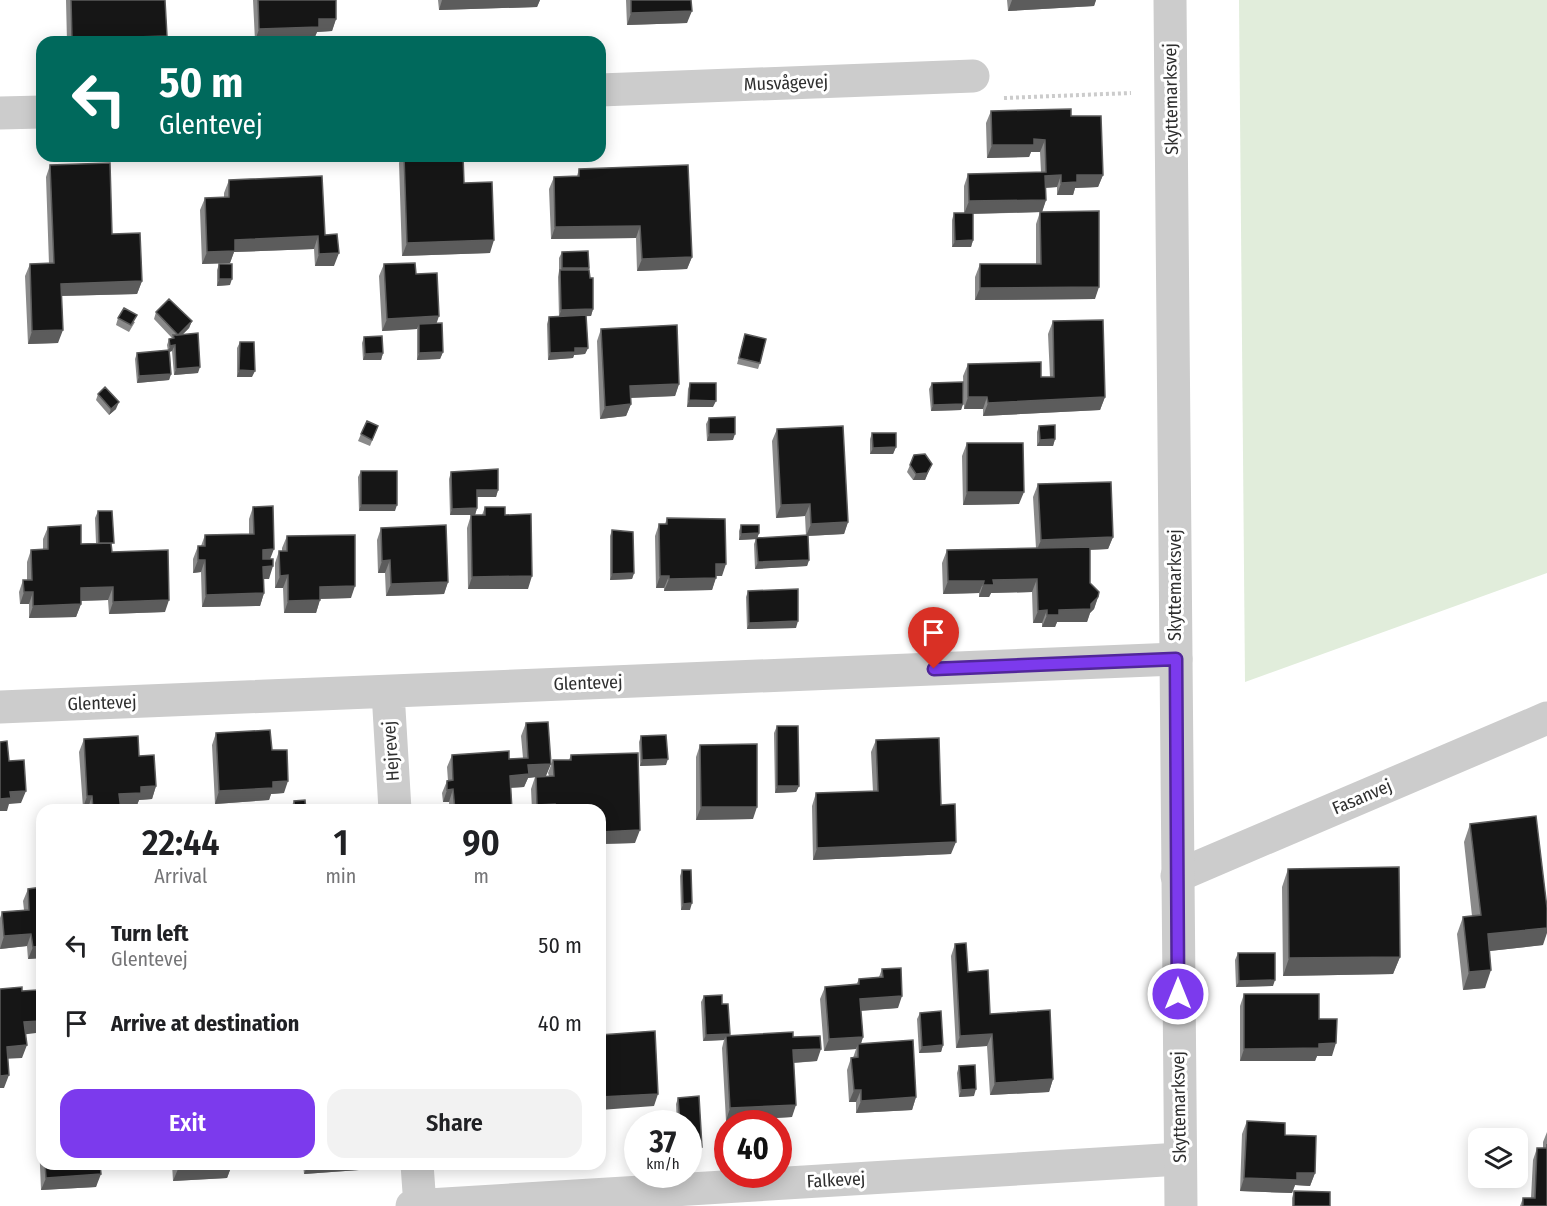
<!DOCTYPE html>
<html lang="en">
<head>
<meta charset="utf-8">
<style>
  :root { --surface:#fff; --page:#f2f2f2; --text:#202124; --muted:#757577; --accent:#7c3aed }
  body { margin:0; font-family:"Fira Sans Condensed",sans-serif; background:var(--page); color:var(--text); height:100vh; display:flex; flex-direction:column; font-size:22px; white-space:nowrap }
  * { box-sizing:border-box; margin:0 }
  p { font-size:20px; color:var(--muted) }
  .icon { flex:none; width:33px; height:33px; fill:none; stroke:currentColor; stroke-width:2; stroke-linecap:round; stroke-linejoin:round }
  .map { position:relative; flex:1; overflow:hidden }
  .drawer { position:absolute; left:36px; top:804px; width:570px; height:366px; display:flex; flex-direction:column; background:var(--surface); border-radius:18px; box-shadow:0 3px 15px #0003 }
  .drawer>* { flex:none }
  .top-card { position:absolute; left:36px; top:36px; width:570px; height:126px; border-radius:18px; box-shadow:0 3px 15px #0003; background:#00695c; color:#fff; overflow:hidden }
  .controls { position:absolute; left:1468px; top:1128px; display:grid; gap:12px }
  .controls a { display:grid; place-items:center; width:60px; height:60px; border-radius:12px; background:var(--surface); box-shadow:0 3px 15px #0003; font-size:30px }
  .speed { position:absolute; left:624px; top:1110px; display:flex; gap:12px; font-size:30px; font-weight:700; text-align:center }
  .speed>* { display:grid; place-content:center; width:78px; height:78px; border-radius:50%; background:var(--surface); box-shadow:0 3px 15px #0003; line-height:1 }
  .speed small { font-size:15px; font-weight:400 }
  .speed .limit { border:9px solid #d22; background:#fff; color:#111 }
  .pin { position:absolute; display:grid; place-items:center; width:51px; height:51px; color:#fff; margin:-62px -26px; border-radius:50% 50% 50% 0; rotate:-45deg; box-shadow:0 0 6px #0007 }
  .pin .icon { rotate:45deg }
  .me { position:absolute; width:66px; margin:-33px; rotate:0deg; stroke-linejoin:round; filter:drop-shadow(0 0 4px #0008) }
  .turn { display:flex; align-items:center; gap:21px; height:126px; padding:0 24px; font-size:27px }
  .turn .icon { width:78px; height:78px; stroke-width:2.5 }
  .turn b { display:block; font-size:42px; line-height:51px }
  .eta { display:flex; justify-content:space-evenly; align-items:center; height:102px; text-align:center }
  .eta b { font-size:36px; font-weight:600; line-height:42px }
  .action { display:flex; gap:12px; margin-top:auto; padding:12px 24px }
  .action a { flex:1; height:69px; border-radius:18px; background:var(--accent); color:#fff; font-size:24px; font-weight:600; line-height:69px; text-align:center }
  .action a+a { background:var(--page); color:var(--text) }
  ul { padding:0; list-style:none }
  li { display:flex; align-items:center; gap:18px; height:78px; padding:0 24px }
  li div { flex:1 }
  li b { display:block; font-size:22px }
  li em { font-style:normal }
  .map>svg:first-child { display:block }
  .green { fill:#e1eddb }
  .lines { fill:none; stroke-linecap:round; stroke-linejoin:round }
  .path { stroke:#ccc; stroke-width:4; stroke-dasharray:3 3; stroke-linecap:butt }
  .minor { stroke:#ccc; stroke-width:33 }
  .tertiary { stroke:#ccc; stroke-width:33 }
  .wall { fill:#8a8a8a }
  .shaded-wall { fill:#5c5c5c }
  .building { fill:#161616; stroke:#5c5c5c; stroke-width:1.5 }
  .route-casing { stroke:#51269a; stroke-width:15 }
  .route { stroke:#7c3aed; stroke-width:10 }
  .labels { text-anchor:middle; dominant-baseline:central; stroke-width:6; stroke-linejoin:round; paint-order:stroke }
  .street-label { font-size:18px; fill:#2f2f2f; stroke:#fff }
</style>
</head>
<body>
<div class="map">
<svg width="1547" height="1206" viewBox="0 0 1547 1206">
  <rect width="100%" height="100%" fill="#fff"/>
  <path class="green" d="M1239,0H1547V573L1245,682Z"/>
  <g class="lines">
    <path class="path" d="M1004,98L1131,93"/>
    <path class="minor" d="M600,90L973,76
      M0,113L42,112
      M388,692L395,810
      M0,707L1176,659
      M1177,876L1547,718
      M417,1164L420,1206
      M412,1206L1180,1159"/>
    <path class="tertiary" d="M1170,0L1181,1206"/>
  </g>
  <path class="wall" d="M66,0H165L164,42H67Z
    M253,0H336V19L332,31L317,32L314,39L255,41Z
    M438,0H540L537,7L439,10Z
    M626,0H691L687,23L627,25Z
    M1007,0H1096L1094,6L1008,11Z
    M991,111L1071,116L1103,175L1098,187L1075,188L1073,195H1057V187L1046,188V200L1042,212L1095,299L975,300V277L980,264H1036V224L1040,212L973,214V240L971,247H952V220L954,213H964V186L968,174L1041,172L1040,152H1031L1029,157L987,158L986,123Z
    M401,156H463L464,183L490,253L402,256L399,163Z
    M50,165L112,234L142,281L137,294L62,296L58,343L28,344L25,276L30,264H49L46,177Z
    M579,169L692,257L687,269L637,271L636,238L551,239L549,189L554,177L577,176Z
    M229,180L325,235L334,266H315L314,249L234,252L230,263L202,264L200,210L205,198L224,197V193Z
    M562,252L589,268L588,270L593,309L591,316H586L588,348L585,354L574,355L573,358L548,360L547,324L549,317H559L558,277L559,271V258Z
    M219,264L230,285L217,286V270Z
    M384,264L416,274L436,323L443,352L440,359L417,360V329L382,331L379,276Z
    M156,312L192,321L189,328L183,334L198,373L174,375L172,351L170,352L171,374L169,380L137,383L135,359L137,353L168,351L167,345L169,339L172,338L154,319Z
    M118,318L135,322L129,332L116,325Z
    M1053,321L1105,397L1100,410L983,416V409H964L963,376L968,364L1041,377H1050L1048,334Z
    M601,329L679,384L675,396L631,398V404L626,416L600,419L597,341Z
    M745,334L760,363L758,369L737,364Z
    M364,337L383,353L381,360H363L362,343Z
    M240,342L252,377H237V348Z
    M690,383L713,407H687L688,389Z
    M932,383L963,404L961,410L931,411L929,389Z
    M98,394L116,409L109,415L96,400Z
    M709,418L733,440L707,441L706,424Z
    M378,426L370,446L358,441L361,434Z
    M1039,426L1055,439L1053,446H1037V432Z
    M777,429L848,522L844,534L808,536L809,560L807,566L755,569L754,544L756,539L739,540V531L741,525L759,533L757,538L806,536L805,516L776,518L772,441Z
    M872,433L896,447L893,454H870V439Z
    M967,443L1019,504L963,505L962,456Z
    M910,465L929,470L925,480H913L907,472Z
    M361,471L395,511H359L358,477Z
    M451,472L498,490L496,497H477V508L475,515H450L449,479Z
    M1038,484L1113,537L1108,549L1090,550V583L1098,597L1094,609L1090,613L1087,622H1057L1055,627H1042V623H1033L1032,592L991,593L989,597H979V593L943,594L942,563L947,550L1036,548L1033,497Z
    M253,507L270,559L269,579H264V593L260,606L202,607L201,572L193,573V559L198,546H201L205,535L249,534V519Z
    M485,507L505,515L528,589H468L467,528L471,515H482Z
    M98,511L112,552L165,612L109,614L108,600L81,601V604L76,617L29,618V604H20L19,592L23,580H27V562L31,550L43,549V539L48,527L81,544L96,543L95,518Z
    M667,518L722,576H716L712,590L664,591V588H656L655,536L659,524H665Z
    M381,528L448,582L444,594L386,596L385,573H378L377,540Z
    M612,530L634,573L632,579L610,580V536Z
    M287,536L351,598L320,599L316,613H284L283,588H275V563L279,551H282V548Z
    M748,591L796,628L747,629L746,597Z
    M526,723L546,776H549L548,773L553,760H569L571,755L635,843L600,844V810H532L531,789L535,777L528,778L524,787L511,788L512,810H449V802H443L442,793L447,781H448L447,767L452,755L509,759L523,758L521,736Z
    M777,726L799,786L796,792L775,793L774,733Z
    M216,733L272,750L284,793L271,794L269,800L215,804L212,745Z
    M641,736L666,765L640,766L639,742Z
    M84,739L139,756L156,786L152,799L139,800L137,805L120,806L121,810H88V808H83L79,752Z
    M876,740L941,805L951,854L813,860L812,806L816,793L873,792L871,752Z
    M700,745L753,819L696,820V757Z
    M294,801L306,810H292L291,807Z
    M1470,824L1543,945L1489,951L1485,988L1463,990L1457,934L1463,917L1472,916L1464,842Z
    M1288,869L1400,957L1393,974L1283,976L1282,887Z
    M682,870L690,910H681L680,876Z
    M42,887V958L28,959L27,946L0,949V918L2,912L24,910L23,901L28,889Z
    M955,944L968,972L990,1014L1053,1079L1049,1092L990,1095L987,1046L956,1048L951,956Z
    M1238,953L1273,986L1236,987L1235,960Z
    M882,969L898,1008L861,1011L863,1037L861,1044L916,1097L912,1110L856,1113V1102H849L847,1070L851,1058H853L856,1049L824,1051L820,999L825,987L856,985L859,979L879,977Z
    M1244,994L1319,1019L1332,1056H1317L1315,1061H1240V1006Z
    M704,996L722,1004L729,1036L793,1037L817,1061L794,1063L792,1117L726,1121L722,1048L724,1040L703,1041L701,1002Z
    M920,1013L943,1045L941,1052L919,1053L917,1019Z
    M959,1066L974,1096L959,1097L957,1073Z
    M41,1082H42V1164H111L110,1167H100L96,1187L41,1190L37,1094Z
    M678,1098L702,1147L700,1153L688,1124H677L676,1104Z
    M1247,1121L1285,1135L1315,1173L1310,1186L1295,1185L1292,1193L1240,1191L1242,1134Z
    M1547,1132V1206H1520L1523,1198H1531L1533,1160L1537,1148H1543V1142Z
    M172,1164H232L227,1178L173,1181Z
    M303,1164H361L359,1170L304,1174Z
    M1294,1191L1330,1206H1292V1198Z"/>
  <path class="shaded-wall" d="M442,0H540L537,7L439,10Z
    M1012,0H1096L1094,6L1008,11Z
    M692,11L687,23L627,25L631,13Z
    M319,19H336L332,31L317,32L314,39L255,41L259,29Z
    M167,36L164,42H71L72,39Z
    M1034,139L1045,140L1040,152H1031L1029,157L987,158L992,145Z
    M1061,175L1057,187L1041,188L1045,176Z
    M1077,175H1103L1098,187L1075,188L1073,195H1057L1061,183Z
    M1046,200L1042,212L964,214L969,201Z
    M640,226L636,238L551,239L555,227Z
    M318,236L314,249L234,252L230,263L202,264L207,252L235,240Z
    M494,240L490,253L402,256L407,243Z
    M973,240L971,247H952L955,241Z
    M339,253L334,266H315L319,254Z
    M692,257L687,269L637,271L642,259Z
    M562,268H589L586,274L560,275Z
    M219,279H232L230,285L217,286Z
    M142,281L137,294L57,296L61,284Z
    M1099,287L1095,299L975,300L980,288Z
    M593,309L591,316L559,317L561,310Z
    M439,316L435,328L419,324L417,329L382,331L387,319Z
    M192,321L189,328L176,341L178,335Z
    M63,330L58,343L28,344L32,331Z
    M175,345L172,351L168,352L170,346Z
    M575,348H588L585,354L574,355L573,358L548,360L550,353Z
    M443,352L440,359L417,360L419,353Z
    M383,353L381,360H363L365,354Z
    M200,367L198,373L174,375L176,369Z
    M239,370L255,371L252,377H237Z
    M171,374L169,380L137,383L139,376Z
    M679,384L675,396L626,398L630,386Z
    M968,397H987L983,409H964Z
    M1105,397L1100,410L983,416L988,403Z
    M689,400L716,401L713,407H687Z
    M119,402L116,409L109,415L111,409Z
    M631,404L626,416L600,419L605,407Z
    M963,404L961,410L931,411L933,405Z
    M709,434H735L733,440L707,441Z
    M1055,439L1053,446H1037L1040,440Z
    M896,447L893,454H870L873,448Z
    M932,464L925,480H913L916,474Z
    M477,490H498L496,497H475Z
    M967,492H1024L1019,504L963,505Z
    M810,504L805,516L776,518L781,505Z
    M361,505H397L395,511H359Z
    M477,508L475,515H450L452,509Z
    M848,522L844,534L806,536L811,524Z
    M759,533L757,539L739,540L741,534Z
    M1113,537L1108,549L1036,552L1041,540Z
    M274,549L269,562H259L263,550Z
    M198,560H205L201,572L193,573Z
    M390,560L385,573H378L382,561Z
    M809,560L807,566L755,569L758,562Z
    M716,564H726L722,576H711Z
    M273,566L269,579H259L263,567Z
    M634,573L632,579L610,580L612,574Z
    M288,575L283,588H275L280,576Z
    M532,576L528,589H468L472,577Z
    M660,576H669L664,588H656Z
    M716,578L712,590L664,591L669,579Z
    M1037,579L1032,592L991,593L989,597H979L983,585L993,580Z
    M948,581H984L979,593L943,594Z
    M448,582L444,594L386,596L391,584Z
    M355,586L351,598L315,599L320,587Z
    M113,587L108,600L76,601L81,588Z
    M24,592H33L29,604H20Z
    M264,593L260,606L202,607L206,595Z
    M1098,597L1094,609L1090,613L1087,622H1057L1055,627H1042L1047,615L1059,610L1091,604Z
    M169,600L165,612L109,614L113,602Z
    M320,600L316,613H284L288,601Z
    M81,604L76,617L29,618L33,606Z
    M1047,610L1042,623H1033L1038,611Z
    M798,621L796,628L747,629L749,623Z
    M668,759L666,765L640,766L642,760Z
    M551,764L546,776L528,778L524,787L505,788L510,776L528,765Z
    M288,781L284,793L271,794L269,800L215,804L219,791L273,782Z
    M156,786L152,799L139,800L137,805L115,807L119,794L141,787Z
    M777,786H799L796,792L775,793Z
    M453,789L449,802H443L447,790Z
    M26,791L21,803L9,804L7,811H0V799L10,792Z
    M87,796H92L88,808H83Z
    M555,804L552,810H535L537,805Z
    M701,807H757L753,819L696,820Z
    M554,808L578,810H554Z
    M640,830L635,843L600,844V832Z
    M956,842L951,854L813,860L817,848Z
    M692,903L690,910H681L683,904Z
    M1547,928V933L1543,945L1481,952L1488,934Z
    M31,934L27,946L0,949L4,936Z
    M42,946V958L28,959L33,947Z
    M1400,957L1393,974L1283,976L1289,958Z
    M1491,970L1485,988L1463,990L1469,972Z
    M1275,980L1273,986L1236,987L1239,981Z
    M902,996L898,1008L856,1011L860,999Z
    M40,1021L36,1033L20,1035L24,1022Z
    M730,1034L727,1040L726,1036L724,1040L703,1041L706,1035Z
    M992,1034L987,1046L956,1048L960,1036Z
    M863,1037L859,1049L858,1044L856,1049L824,1051L829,1039Z
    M1336,1043L1332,1056H1317L1315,1061H1240L1244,1049Z
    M27,1045L22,1058L2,1059L7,1047Z
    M943,1045L941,1052L919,1053L922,1047Z
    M821,1049L817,1061L789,1063L793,1050Z
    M9,1075L4,1088H0V1076Z
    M1053,1079L1049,1092L990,1095L995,1083Z
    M976,1089L974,1096L959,1097L961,1090Z
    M854,1090H861L856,1102H849Z
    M658,1094L654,1106L600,1110V1097Z
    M916,1097L912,1110L856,1113L861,1101Z
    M796,1105L792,1117L726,1121L730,1108Z
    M702,1147L700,1153L688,1154V1148Z
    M96,1164H111L110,1167H95Z
    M308,1164H361L359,1170L304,1174Z
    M232,1165L227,1178L173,1181L178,1169Z
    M1297,1173H1315L1310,1186L1295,1185L1292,1193L1240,1191L1244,1178Z
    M101,1174L96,1187L41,1190L46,1178Z"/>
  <path class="building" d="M71,0H165L167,36L72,39Z
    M258,0H336V19H319V27L259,29Z
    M631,0H691L692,11L631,13Z
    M1071,109V116H1101L1103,175H1077V182L1061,183V175L1045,176L1046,200L969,201L968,174L1046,172L1045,140L1034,139V145H992L991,111Z
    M404,156H463L464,183L492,182L494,240L407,243Z
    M110,163L112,234L140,233L142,281L61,284L63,330L32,331L30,264L54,263L50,165Z
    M688,165L692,257L642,259L640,226L555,227L554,177L579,176V169Z
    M322,176L325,235L337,234L339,253L319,254L318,236L235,240V251L207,252L205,198L229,197V180Z
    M1099,211V287L980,288V264H1041L1040,212Z
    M954,213H973V240L955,241Z
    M588,251L589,268H562V252Z
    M415,263L416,274L437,273L439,316L387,319L384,264Z
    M219,264H232V279H219Z
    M560,270H589L590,278H593V309L561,310Z
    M169,299L192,321L178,335L198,333L200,367L176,369L175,345L170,346L169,339L174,338L173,335H178L156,312Z
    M124,308L137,315L131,325L118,318Z
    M586,315L588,348H575V352L550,353L549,317Z
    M1103,320L1105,397L988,403L987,397H968V364L1041,362V377H1054L1053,321Z
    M442,323L443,352L419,353V324Z
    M677,325L679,384L630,386L631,404L605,407L601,329Z
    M745,334L766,339L760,363L739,358Z
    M382,336L383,353L365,354L364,337Z
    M240,342H254L255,371L239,370Z
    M169,350L171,374L139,376L137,353Z
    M963,382V404L933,405L932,383Z
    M690,383H716V401L689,400Z
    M105,387L119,402L111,409L98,394Z
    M735,417V434H709V418Z
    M367,421L378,426L372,440L361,434Z
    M1055,425V439L1040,440L1039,426Z
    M843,426L848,522L811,524L810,504L781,505L777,429Z
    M872,433H896V447L873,448Z
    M967,443H1023L1024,492H967Z
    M925,454L932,464L927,473L916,474L910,465L914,455Z
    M498,469V490H477V508L452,509L451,472Z
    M361,471H397V505H361Z
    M1111,482L1113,537L1041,540L1038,484Z
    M273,506L274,549L263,550V559H273V566L263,567L264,593L206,595L205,560H198V546H205V535L254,534L253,507Z
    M485,507H505V515L531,514L532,576L472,577L471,515H485Z
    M98,511H112L114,543H99Z
    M667,518L725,519L726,564H716V578L669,579V576H660L659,524H667Z
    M81,525V544L111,543L112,552L168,550L169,600L113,602V587L81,588V604L33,606V592H24L23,580H32L31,550L48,549V527Z
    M446,525L448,582L391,584L390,560L382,561L381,528Z
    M741,525H759V533L741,534Z
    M612,530L633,532L634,573L612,574Z
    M355,535V586L320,587V600L288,601V575L280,576L279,551H287V536Z
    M808,535L809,560L758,562L756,538Z
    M1090,547V583L1099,592L1098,597L1091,604V609L1059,610V615H1047V610L1038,611L1037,579L993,580L994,585H983L984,581H948L947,550Z
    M798,589V621L749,623L748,591Z
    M548,722L551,764L528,765L529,774L510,776L512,810H455L453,789L447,790V781L453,780L452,755L509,751V759L528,758L526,723Z
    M777,726H798L799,786H777Z
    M270,730L272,750H287L288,781L273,782V788L219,791L216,733Z
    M666,735L668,759L642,760L641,736Z
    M138,736L139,756L154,755L156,786L141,787V793L119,794L121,810H93L92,796H87L84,739Z
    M939,738L941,805L955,804L956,842L817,848L816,793L878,791L876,740Z
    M7,741L9,761L24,760L26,791L10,792L11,798L0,799V742Z
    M757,744V807H701L700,745Z
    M638,753L640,830L600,832V810H578L554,808L555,804L537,805L536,777L554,776L553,760H571V755Z
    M305,800L306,810H295L294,801Z
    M1536,816L1547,908V928L1488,934L1491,970L1469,972L1463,917L1481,915L1470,824Z
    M1399,867L1400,957L1289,958L1288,869Z
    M682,870H691L692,903L683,904Z
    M42,887V946L33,947L31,934L4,936L2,912L29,910L28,889Z
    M966,943L968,972L988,970L990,1014L1050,1010L1053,1079L995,1083L992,1034L960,1036L955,944Z
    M1238,953H1275V980L1239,981Z
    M901,968L902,996L860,999L863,1037L829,1039L825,987L859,984V979L883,977L882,969Z
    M22,987V991L37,990L40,1021L24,1022L27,1045L7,1047L9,1075L0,1076V989Z
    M1244,994H1319V1019H1337L1336,1043L1319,1044V1048L1244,1049Z
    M722,995V1004H728L730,1034L706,1035L704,996Z
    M941,1011L943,1045L922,1047L920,1013Z
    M655,1031L658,1094L600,1097V1035Z
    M793,1032V1037L820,1036L821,1049L793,1050L796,1105L730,1108L726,1036Z
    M913,1040L916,1097L861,1101V1090H854L851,1058L858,1057V1044Z
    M975,1065L976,1089L961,1090L959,1066Z
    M699,1096L702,1147L688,1148V1124H680L678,1098Z
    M1247,1121L1285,1123V1135L1316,1136L1315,1173H1297V1180L1244,1178Z
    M1547,1144V1206H1523V1198H1535L1537,1148H1547Z
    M45,1164H100L101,1174L46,1178Z
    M177,1164H232V1165L178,1169Z
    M1294,1191L1330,1192V1206H1294Z"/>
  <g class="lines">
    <g class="route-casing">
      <path id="route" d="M934,669L1176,659L1178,994"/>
    </g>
    <use href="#route" class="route"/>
  </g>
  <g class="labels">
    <g class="street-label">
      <text transform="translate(786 83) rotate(-2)">Musvågevej</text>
      <text transform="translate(1171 99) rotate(-91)">Skyttemarksvej</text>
      <text transform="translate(1175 585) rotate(-90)">Skyttemarksvej</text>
      <text transform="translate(588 683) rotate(-2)">Glentevej</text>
      <text transform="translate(102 703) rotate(-2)">Glentevej</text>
      <text transform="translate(391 751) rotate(-94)">Hejrevej</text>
      <text transform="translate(1362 797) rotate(-23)">Fasanvej</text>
      <text transform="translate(1179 1107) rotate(-91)">Skyttemarksvej</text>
      <text transform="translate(836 1180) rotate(-3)">Falkevej</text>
    </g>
  </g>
</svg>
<div class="controls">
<a><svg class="icon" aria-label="layers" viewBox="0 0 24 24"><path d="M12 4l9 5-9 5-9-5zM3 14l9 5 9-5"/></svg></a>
</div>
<div class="speed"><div>37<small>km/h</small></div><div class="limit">40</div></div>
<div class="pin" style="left:934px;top:669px;background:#d93025"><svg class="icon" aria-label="arrive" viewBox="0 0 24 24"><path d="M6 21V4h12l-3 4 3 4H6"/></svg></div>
<svg class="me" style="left:1178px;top:994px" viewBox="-20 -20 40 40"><circle r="17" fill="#7c3aed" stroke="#fff" stroke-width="3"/><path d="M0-11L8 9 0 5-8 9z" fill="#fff"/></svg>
<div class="top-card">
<div class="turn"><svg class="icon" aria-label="left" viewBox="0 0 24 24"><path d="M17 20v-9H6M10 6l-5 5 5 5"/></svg><div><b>50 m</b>Glentevej</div></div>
</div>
<section class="drawer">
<div class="eta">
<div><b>22:44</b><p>Arrival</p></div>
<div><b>1</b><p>min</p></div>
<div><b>90</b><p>m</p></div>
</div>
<ul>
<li><svg class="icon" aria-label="left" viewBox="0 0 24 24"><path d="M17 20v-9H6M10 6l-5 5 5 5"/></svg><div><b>Turn left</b><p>Glentevej</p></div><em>50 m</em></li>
<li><svg class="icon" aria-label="arrive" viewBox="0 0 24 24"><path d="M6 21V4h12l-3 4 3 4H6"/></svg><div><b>Arrive at destination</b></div><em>40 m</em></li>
</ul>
<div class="action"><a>Exit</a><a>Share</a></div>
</section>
</div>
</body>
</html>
